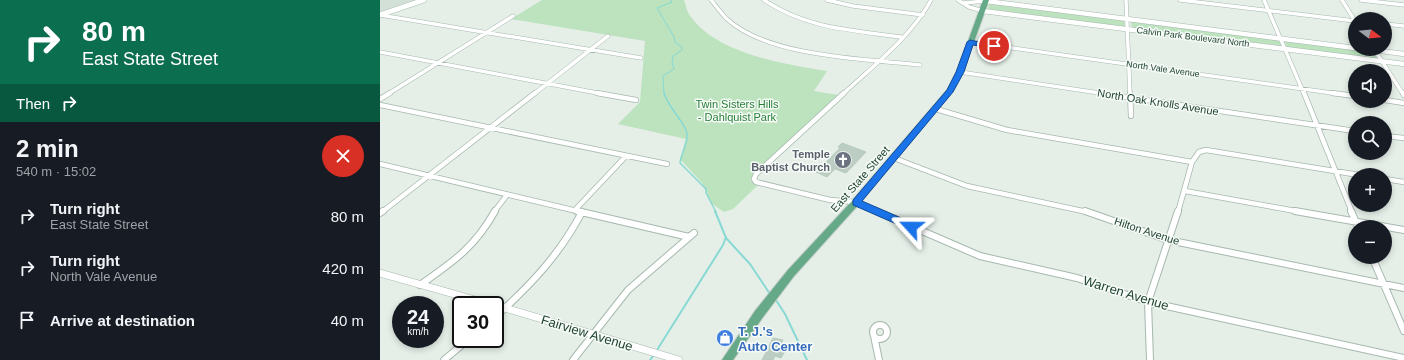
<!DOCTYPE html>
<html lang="en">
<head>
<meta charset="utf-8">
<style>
  :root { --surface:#171b24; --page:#20242c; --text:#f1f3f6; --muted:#9ea1a6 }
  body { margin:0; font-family:Helvetica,sans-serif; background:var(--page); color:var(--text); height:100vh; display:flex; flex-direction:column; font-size:15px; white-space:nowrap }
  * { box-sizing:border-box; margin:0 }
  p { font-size:13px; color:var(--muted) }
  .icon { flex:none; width:22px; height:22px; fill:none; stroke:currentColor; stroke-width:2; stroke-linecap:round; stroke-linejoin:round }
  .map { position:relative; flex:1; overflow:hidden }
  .side { display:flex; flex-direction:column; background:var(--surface); width:380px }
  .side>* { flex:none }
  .banner { background:#0b6e4f; color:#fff; overflow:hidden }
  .needle { width:26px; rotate:106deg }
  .fabs { position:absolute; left:968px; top:12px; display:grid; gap:8px }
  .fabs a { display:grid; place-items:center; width:44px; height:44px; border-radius:50%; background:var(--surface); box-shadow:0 2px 6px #0003; font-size:20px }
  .speed { position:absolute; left:12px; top:296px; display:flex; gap:8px; font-size:20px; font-weight:700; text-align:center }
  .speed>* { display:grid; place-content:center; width:52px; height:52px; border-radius:50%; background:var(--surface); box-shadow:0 2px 6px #0003; line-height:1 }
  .speed small { font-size:10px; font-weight:400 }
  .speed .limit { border:2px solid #111; border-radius:6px; background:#fff; color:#111 }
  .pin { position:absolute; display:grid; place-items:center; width:34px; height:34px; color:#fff; margin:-17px; border:2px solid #fff; border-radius:50%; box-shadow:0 1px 4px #0007 }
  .me { position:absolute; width:44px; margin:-22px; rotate:294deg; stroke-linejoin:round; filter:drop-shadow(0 0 3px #0008) }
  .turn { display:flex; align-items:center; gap:14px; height:84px; padding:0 16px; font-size:18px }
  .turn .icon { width:52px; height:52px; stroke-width:2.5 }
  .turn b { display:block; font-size:28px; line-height:34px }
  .then { display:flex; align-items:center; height:38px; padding:0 16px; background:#0003; gap:8px; font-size:15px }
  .round { display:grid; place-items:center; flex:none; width:42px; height:42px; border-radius:21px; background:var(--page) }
  .head { display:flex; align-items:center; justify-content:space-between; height:68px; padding:0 16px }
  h1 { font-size:24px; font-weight:600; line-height:30px }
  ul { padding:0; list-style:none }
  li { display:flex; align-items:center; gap:12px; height:52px; padding:0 16px }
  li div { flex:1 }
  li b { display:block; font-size:15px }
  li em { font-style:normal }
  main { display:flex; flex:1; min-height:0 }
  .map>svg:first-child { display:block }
  .built { fill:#d3e0d7 }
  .green { fill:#bce2be }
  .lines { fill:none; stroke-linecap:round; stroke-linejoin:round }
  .stream-far2 { stroke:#88d9d4; stroke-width:1 }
  .stream-far1 { stroke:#88d9d4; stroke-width:1.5 }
  .stream { stroke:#88d9d4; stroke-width:2 }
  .building { fill:#bccec3; stroke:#b6cabe }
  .minor-far2-casing { stroke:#a6b8ae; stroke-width:4.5 }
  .minor-far1-casing { stroke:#a6b8ae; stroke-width:6 }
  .minor-casing { stroke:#a6b8ae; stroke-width:8 }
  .tertiary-far1-casing { stroke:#a6b8ae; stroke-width:5.5 }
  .tertiary-casing { stroke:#a6b8ae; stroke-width:8 }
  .secondary-casing { stroke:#a5bfb1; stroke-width:6 }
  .primary-casing { stroke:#c1cbc6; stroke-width:2 }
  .minor-far2 { stroke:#fff; stroke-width:3.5 }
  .minor-far1 { stroke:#fff; stroke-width:4.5 }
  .minor { stroke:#fff; stroke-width:6 }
  .tertiary-far1 { stroke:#fff; stroke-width:4.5 }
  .tertiary { stroke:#fff; stroke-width:7 }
  .secondary { stroke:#fff; stroke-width:5 }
  .primary { fill:#65a989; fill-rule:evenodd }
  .route { fill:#1a73e8; stroke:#114b97 }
  .labels { text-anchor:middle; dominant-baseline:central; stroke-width:3; stroke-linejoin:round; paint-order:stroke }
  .far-street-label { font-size:9px; fill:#214433; stroke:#f6fbf7 }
  .street-label { font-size:11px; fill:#214433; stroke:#f6fbf7 }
  .park-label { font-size:11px; fill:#277f36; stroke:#f6fbf7 }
  .worship-label { font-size:11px; font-weight:bold; fill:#5b616d; stroke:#f6fbf7; text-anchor:end }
  .near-street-label { font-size:13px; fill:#214433; stroke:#f6fbf7 }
  .near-shop-label { font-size:13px; font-weight:bold; fill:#366cbe; stroke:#f6fbf7; text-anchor:start }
</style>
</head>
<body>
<main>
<section class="side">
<div class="banner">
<div class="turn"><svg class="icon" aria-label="right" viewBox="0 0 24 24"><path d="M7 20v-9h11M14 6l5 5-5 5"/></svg><div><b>80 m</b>East State Street</div></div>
<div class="then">Then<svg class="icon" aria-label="right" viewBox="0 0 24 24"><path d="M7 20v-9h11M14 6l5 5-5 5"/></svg></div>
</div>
<div class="head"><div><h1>2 min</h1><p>540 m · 15:02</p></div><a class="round" style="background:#d93025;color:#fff"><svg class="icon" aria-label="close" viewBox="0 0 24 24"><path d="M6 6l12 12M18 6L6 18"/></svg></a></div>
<ul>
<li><svg class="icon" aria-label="right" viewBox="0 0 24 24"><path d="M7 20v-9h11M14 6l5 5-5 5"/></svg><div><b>Turn right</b><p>East State Street</p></div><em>80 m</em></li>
<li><svg class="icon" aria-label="right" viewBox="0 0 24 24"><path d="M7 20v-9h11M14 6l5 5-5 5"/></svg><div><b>Turn right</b><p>North Vale Avenue</p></div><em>420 m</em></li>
<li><svg class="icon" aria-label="arrive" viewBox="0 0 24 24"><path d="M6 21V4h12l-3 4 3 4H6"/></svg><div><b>Arrive at destination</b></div><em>40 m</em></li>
</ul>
</section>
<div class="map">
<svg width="1024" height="360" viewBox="0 0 1024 360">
  <rect width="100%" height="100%" fill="#e5efe8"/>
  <path class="built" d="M0,0H39L0,13Z"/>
  <path class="green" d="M162,0H304C306,5 307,13 311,17C338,54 404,64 447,71L434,91L458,95L373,175L370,180L378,185L353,209L344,212L331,203L322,183L300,159L306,139L238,124L260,102L265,41L131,19Z
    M609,4L744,20L745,27L608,9Z
    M751,22L899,40L902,46L752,28Z
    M904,41L989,50L993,52L998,59L908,48Z"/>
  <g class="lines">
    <path class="stream-far2" d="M284,94L283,76L294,69L292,62L293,56L302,50V47L295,42L294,37L277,8L292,2L291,0"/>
    <path class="stream-far1" d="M284,93C288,108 308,125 307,136C307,145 301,154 300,163L326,189V193L336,212"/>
    <path class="stream" d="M335,211L346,238L370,264L390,294
      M396,300L405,314L427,360
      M277,350L343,245L346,237
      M270,360L274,355"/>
  </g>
  <path class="building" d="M462,143L486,152L466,173L455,169L447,177L436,172L460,148L458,147Z
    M393,338L403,340L398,349L405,351L401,358L395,356L393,360H382Z"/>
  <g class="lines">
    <g class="minor-far2-casing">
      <path id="minor-far2" d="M331,0C336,6 341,13 347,19C388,57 486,59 540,65
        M384,0C427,29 472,30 521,37
        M447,0L473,6L543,15
        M578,0L589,7L603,11
        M746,0L750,94
        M800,0L975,21
        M884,0L924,94
        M962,0L975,21
        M981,0L1024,5
        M583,3L606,1
        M0,15L261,58
        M1005,24L1024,26
        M590,42L959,94
        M994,49L1023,94
        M0,52L223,94
        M580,72L726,94
        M8,94L133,16
        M154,94L228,36
        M463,94C493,66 532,36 551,0"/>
    </g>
    <g class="minor-far1-casing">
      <path id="minor-far1" d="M217,93L256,100
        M464,93L376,174L374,179L376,182L450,200L476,202L498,212
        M719,93L975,131
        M750,93L751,116
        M924,93L972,212
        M952,93L975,96
        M1023,93L1024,95
        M0,99L10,93
        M1005,100L1024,103
        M0,105L287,164
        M556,109L627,130L812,162
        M1005,136L1024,138
        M514,158L587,186L707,212
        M0,164L201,212
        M1005,179L1024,182
        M805,191L921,212
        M195,210L246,156
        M2,212L155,93
        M114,212L127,195
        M798,212L812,162L819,152L826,150L979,175"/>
    </g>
    <g class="minor-casing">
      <path id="minor" d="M197,211L309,237
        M496,211L600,256L697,278L768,302L1024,358
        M705,211L788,240L1024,288
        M915,211L1024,230
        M971,211L978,227
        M0,213L3,211
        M992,257L1024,331
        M40,285C73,262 95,247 115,211
        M115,317C150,286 180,254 202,212
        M493 332a7 7 0 1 1 14 0a7 7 0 1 1-14 0Z
        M494,336L499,360
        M64,360L89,339
        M193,360L248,290L314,233
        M770,360L768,302L798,211"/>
    </g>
    <g class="tertiary-far1-casing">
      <path id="tertiary-far1" d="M606,1L975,48
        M603,11L1024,64
        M987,49L1024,54"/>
    </g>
    <g class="tertiary-casing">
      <path id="tertiary" d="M0,273L113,305
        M115,305L299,360"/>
    </g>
    <g class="secondary-casing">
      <path id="secondary" d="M0,15L44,0"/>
    </g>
    <g class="primary-casing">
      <path id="primary" d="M603,0H609L583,72L572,92L479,204L414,276L383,317L353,360H342L375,311L408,270L473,200L567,90L577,72Z"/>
    </g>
    <use href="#minor-far2" class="minor-far2"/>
    <use href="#minor-far1" class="minor-far1"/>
    <use href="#minor" class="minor"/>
    <use href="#tertiary-far1" class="tertiary-far1"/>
    <use href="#tertiary" class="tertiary"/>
    <use href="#secondary" class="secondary"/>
    <use href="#primary" class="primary"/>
  </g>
  <path class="route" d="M590,40L618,46L614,48L593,45L584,72L573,92L482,201L535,224L536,227L535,229H528L473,205V200L567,90L576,72L587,42Z"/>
  <defs>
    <g id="church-disc" transform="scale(0.9)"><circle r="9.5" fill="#6b7280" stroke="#f6fbf7"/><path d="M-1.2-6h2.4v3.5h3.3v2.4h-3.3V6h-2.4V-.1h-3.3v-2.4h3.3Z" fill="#fff"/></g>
    <g id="shop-disc" transform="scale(0.9)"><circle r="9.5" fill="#3f7fe0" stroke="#f6fbf7"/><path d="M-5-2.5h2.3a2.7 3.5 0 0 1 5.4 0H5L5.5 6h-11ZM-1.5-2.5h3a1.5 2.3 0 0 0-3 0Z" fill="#fff"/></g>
  </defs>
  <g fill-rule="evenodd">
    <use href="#church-disc" x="463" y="160"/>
    <use href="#shop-disc" x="345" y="338"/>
  </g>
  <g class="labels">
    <g class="far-street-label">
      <text transform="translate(813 37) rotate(7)">Calvin Park Boulevard North</text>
      <text transform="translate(783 69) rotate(8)">North Vale Avenue</text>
    </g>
    <g class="street-label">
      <text transform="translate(778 102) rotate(9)">North Oak Knolls Avenue</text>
      <text transform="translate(480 179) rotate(-49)">East State Street</text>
      <text transform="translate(767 231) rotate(18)">Hilton Avenue</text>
    </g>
    <g class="park-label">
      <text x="357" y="104">Twin Sisters Hills<tspan x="357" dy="13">- Dahlquist Park</tspan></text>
    </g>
    <g class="worship-label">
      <text x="450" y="154">Temple<tspan x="450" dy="13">Baptist Church</tspan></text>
    </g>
    <g class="near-street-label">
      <text transform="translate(746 293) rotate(17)">Warren Avenue</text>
      <text transform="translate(207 333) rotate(17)">Fairview Avenue</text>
    </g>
    <g class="near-shop-label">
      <text x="358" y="331">T. J.'s<tspan x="358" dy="15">Auto Center</tspan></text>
    </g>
  </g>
</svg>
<div class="fabs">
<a><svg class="needle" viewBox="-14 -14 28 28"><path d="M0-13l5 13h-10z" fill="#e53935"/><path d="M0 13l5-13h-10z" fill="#9ea1a6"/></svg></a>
<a><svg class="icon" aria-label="sound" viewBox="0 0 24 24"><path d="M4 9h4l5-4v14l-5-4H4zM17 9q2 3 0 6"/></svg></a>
<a><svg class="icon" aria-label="search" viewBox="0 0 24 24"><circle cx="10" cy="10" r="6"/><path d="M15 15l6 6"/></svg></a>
<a>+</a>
<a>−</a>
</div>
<div class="speed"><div>24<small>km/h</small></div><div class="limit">30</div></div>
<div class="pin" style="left:614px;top:46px;background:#d93025"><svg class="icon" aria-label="arrive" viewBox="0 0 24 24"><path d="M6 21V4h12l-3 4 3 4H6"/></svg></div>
<svg class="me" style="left:531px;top:227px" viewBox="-20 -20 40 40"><path d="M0-17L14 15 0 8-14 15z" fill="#1a73e8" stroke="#fff" stroke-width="4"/></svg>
</div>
</main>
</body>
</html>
